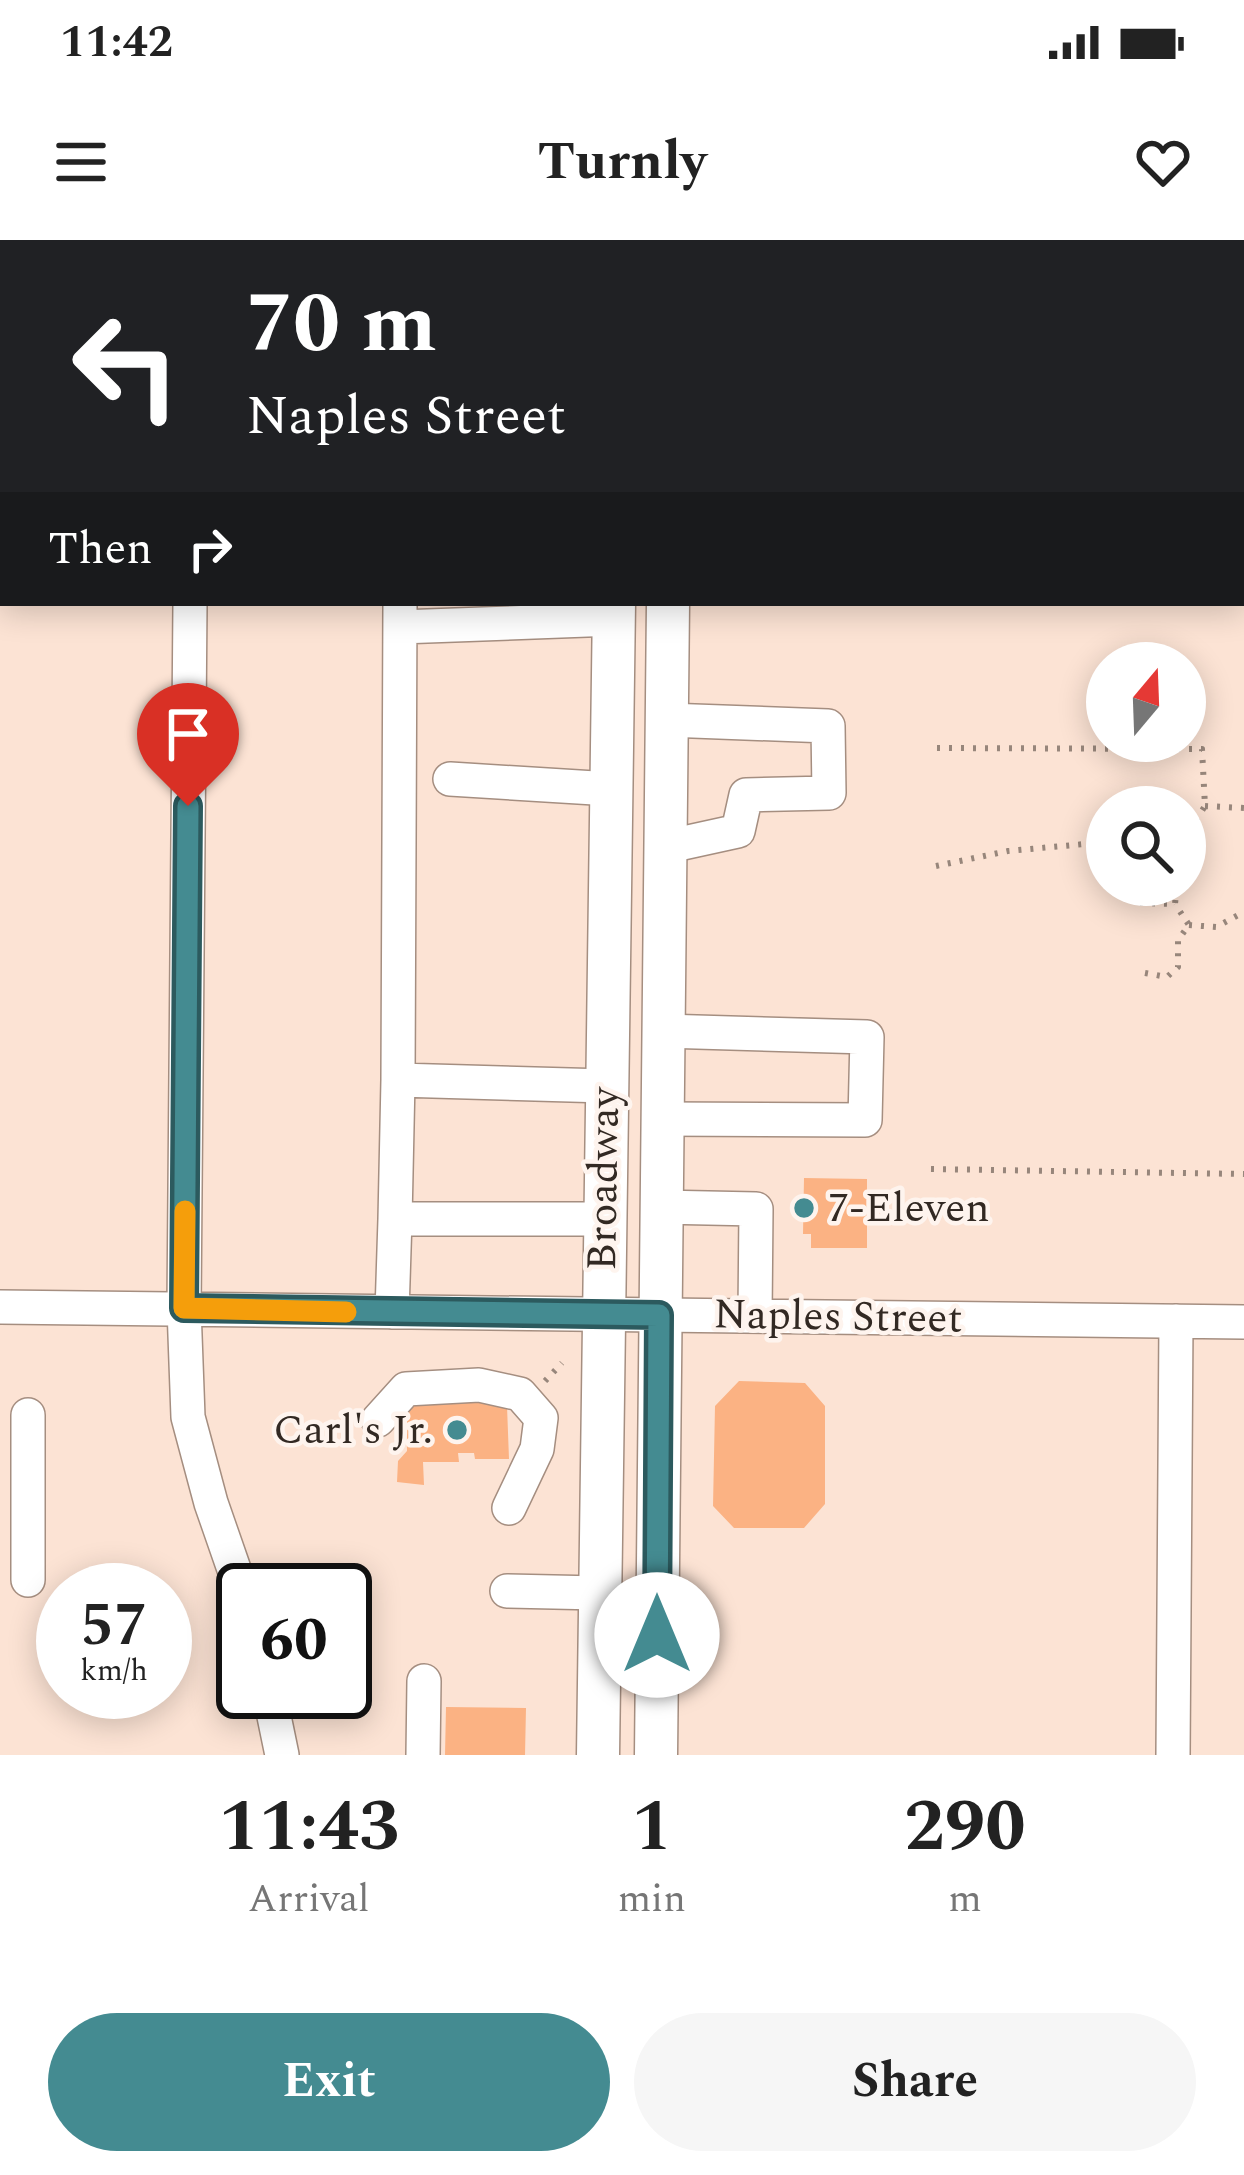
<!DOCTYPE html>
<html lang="en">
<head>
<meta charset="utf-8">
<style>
  :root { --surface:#fff; --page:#f6f6f6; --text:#222; --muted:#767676; --accent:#448b91 }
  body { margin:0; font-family:Spectral,serif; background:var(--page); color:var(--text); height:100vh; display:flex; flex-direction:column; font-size:45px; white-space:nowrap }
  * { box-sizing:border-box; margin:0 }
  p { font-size:39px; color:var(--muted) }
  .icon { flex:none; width:66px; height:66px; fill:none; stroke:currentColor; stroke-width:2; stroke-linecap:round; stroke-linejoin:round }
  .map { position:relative; height:1515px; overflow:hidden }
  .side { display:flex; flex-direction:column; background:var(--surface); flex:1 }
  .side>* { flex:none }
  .top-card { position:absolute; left:0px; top:0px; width:1245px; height:366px; box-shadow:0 6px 30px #0003; background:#202124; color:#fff; overflow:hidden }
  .needle { width:78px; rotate:19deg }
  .fabs { position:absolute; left:1086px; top:402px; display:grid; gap:24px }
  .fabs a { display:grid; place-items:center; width:120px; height:120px; border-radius:50%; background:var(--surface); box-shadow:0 6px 30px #0003; font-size:60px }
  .speed { position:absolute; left:36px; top:1323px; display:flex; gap:24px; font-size:60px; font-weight:700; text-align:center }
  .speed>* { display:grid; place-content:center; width:156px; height:156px; border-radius:50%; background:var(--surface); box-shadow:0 6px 30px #0003; line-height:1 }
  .speed small { font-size:30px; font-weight:400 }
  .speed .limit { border:6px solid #111; border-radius:18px; background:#fff; color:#111 }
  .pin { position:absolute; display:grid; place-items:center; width:102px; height:102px; color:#fff; margin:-123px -51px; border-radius:50% 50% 50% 0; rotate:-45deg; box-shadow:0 0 12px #0007 }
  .pin .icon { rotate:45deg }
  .me { position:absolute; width:132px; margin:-66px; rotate:0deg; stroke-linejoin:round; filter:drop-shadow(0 0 9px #0008) }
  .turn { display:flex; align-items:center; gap:42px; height:252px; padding:0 48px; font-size:54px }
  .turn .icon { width:156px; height:156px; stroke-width:2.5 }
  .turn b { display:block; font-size:84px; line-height:102px }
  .then { display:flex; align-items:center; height:114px; padding:0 48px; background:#0003; gap:24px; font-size:45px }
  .eta { display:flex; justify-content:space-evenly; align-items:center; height:204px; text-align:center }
  .eta b { font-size:72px; font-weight:700; line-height:84px }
  .button { display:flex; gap:24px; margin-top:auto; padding:24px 48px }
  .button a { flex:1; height:138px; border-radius:72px; background:var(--accent); color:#fff; font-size:48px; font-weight:700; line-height:138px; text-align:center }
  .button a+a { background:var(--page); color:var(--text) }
  .status { display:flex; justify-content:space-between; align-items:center; height:84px; padding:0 60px; background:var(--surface); direction:ltr }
  .status svg { height:33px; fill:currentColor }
  header { display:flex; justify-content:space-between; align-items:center; height:156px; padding:0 48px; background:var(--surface); font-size:54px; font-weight:700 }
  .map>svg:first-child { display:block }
  .building { fill:#fbb283 }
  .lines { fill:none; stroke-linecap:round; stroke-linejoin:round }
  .minor-casing { stroke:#a58e80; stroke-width:36 }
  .major-casing { stroke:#a58e80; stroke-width:45 }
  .path { stroke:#97867b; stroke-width:6; stroke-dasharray:3 9; stroke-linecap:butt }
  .minor { stroke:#fff; stroke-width:33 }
  .major { stroke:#fff; stroke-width:42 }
  .route-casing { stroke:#2c5a5e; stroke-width:30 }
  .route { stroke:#448b91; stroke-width:21 }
  .slow { stroke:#f59e0b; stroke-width:21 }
  .poi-dot { fill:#448b91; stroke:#fef4ee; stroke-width:4.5 }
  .labels { text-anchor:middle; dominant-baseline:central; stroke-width:9; stroke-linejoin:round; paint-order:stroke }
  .street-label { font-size:42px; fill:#322923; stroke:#fef4ee }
  .poi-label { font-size:42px; fill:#322923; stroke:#fef4ee; text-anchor:start }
</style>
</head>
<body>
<div class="status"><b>11:42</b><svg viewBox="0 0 49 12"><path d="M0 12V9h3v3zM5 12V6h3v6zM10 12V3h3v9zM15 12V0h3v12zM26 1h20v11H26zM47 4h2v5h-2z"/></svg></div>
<header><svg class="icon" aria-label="menu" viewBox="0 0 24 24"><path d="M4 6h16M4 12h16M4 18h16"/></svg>Turnly<svg class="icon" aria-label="heart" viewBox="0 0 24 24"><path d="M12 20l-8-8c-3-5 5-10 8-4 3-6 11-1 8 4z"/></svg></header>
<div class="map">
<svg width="1244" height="1515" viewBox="0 0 1244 1515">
  <rect width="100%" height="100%" fill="#fce3d4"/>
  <path class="building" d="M804,938L867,939V1008H811V994H803Z
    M739,1141L805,1143L825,1166V1264L804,1288H734L713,1266L715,1166Z
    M489,1156L493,1165L507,1166L509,1219H475L474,1213H458L459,1222H423L424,1245L397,1242L398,1221L407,1211L406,1169L411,1158Z
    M446,1467L526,1468L525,1515H445Z"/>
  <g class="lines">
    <g class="minor-casing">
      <path id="minor" d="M765,3V0
        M930,3V0
        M1242,160H1244
        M0,168H3
        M190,363L184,1068L188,1177L211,1263L243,1355
        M400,387L614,379
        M450,539L611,549
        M665,607L738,591L746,555L829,553L828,486L667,480
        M398,840L400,363
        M662,879L865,880L867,797L663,791
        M660,967L756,969L755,1076
        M604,979H395L398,840L606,846
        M0,1067L1244,1082
        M392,1072L395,979
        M378,1180L406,1149L479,1145L520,1154L541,1178L537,1209L509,1268
        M28,1340V1175
        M507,1351L599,1353
        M269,1452L282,1515
        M423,1515L424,1441
        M1173,1515L1176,1081"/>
    </g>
    <g class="major-casing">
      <path id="major" d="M619,3V0
        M673,3V0
        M598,1515L614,363
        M656,1515L668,363"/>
    </g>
    <path class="path" d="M937,508L1202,509L1205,566L1185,597
      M1205,566L1244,568
      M936,626L1008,611L1107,602
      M1140,663L1175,664L1177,645
      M1189,685L1216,687L1244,672
      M1145,733L1167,737L1178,727V700L1189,685L1175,664
      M931,929L1244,934
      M545,1141L562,1123"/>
    <use href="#minor" class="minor"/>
    <use href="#major" class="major"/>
  </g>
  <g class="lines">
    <g class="route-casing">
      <path id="route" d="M188,566L184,1068L659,1075L657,1395"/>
    </g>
    <use href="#route" class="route"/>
    <path class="slow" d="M185,971L184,1068L346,1072"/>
  </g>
  <g class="poi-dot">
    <circle cx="804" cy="968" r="12"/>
    <circle cx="457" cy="1190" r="12"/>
  </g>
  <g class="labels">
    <g class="street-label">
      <text transform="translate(604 939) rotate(-89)">Broadway</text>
      <text transform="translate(838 1077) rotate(1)">Naples Street</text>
    </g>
    <g class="poi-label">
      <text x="828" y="968">7-Eleven</text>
      <text x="433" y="1190" text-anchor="end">Carl's Jr.</text>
    </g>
  </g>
</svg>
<div class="fabs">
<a><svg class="needle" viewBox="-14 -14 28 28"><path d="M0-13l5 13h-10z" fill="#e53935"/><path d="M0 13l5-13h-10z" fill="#767676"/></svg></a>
<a><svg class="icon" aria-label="search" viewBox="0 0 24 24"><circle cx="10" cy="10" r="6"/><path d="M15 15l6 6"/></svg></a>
</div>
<div class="speed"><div>57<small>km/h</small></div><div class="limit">60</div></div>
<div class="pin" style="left:188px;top:566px;background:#d93025"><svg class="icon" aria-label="arrive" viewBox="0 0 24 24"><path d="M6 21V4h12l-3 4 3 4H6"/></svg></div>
<svg class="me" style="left:657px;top:1395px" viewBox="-20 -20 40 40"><circle r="19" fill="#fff"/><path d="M0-13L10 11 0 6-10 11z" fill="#448b91"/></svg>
<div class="top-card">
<div class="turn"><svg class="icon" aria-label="left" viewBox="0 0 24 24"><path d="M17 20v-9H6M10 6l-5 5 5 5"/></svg><div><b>70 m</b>Naples Street</div></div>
<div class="then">Then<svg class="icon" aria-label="right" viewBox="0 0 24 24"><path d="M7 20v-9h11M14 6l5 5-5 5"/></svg></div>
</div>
</div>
<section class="side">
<div class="eta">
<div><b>11:43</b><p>Arrival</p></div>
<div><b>1</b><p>min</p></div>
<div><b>290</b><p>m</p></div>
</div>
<div class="button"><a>Exit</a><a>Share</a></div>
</section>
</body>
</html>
